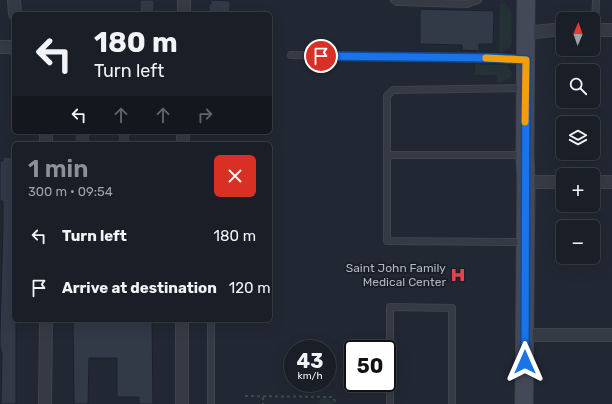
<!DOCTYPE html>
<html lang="en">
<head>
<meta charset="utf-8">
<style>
  :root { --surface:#1a1e26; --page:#272b32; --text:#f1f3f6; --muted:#9fa2a7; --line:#383c43; --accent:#8c9099 }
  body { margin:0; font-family:Rubik,sans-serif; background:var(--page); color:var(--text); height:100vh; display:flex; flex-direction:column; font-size:15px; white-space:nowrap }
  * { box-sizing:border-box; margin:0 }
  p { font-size:13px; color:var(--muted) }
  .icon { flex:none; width:22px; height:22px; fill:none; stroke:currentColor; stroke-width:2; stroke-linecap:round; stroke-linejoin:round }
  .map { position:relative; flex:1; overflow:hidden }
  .details { position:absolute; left:12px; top:142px; width:260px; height:180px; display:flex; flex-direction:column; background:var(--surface); border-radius:6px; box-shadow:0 4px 16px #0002,0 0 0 1px var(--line) }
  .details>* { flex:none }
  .hud { position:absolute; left:12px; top:12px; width:260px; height:122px; border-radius:6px; box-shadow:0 4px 16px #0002,0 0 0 1px var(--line); background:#1a1e26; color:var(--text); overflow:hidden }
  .needle { width:26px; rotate:2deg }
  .fabs { position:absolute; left:556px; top:12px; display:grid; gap:8px }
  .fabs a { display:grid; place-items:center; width:44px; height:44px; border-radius:6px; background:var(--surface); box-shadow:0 4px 16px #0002,0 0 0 1px var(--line); font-size:20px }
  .speed { position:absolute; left:284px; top:340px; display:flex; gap:8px; font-size:20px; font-weight:700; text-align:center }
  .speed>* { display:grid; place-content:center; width:52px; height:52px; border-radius:50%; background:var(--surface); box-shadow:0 4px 16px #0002,0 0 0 1px var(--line); line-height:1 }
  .speed small { font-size:10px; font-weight:400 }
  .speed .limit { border:2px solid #111; border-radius:6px; background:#fff; color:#111 }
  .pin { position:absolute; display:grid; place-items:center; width:34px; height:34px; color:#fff; margin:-17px; border:2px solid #fff; border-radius:50%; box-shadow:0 1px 4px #0007 }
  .me { position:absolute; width:44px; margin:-22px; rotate:0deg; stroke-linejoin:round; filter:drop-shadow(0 0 3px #0008) }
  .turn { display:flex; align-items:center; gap:14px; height:84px; padding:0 16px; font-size:18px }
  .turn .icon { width:52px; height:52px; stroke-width:2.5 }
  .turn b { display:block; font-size:28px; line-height:34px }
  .lanes { display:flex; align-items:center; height:38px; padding:0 16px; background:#0003; justify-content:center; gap:20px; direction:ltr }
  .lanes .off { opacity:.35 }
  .round { display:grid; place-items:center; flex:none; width:42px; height:42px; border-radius:6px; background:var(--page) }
  .headline { display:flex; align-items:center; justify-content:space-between; height:68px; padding:0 16px }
  h1 { font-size:24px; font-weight:600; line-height:30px; color:var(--accent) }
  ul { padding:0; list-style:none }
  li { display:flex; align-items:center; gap:12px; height:52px; padding:0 16px }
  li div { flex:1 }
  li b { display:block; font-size:15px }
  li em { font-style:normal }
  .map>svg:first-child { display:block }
  .green { fill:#243135 }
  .building { fill:#323947; stroke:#1d212b }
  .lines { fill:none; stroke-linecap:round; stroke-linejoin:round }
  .lane-casing { stroke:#3f434e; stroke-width:8 }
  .street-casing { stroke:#3f434e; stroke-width:14 }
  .secondary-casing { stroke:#3f434e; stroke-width:19 }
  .path { stroke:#3c4a4d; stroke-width:2; stroke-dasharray:3 3; stroke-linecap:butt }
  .lane { stroke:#353a44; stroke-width:6 }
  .street { stroke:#353a44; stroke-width:12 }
  .secondary { stroke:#444957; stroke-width:17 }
  .route-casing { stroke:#114b97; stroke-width:10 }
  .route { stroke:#1a73e8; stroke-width:7 }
  .slow { stroke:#f59e0b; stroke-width:7 }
  .labels { text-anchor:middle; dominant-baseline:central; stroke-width:4; stroke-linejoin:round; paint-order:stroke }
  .poi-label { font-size:12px; fill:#afb5c1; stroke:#1b1f29; text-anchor:end }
</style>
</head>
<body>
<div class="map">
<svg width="612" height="404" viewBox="0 0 612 404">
  <rect width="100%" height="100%" fill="#222833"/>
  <path class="green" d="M500,3L506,4L511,10L512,41L510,47L503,52H499Z
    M476,63L484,65H507L512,73L511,77L502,82L497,83V74L493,75H475V64Z
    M322,398L329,399L334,404H319Z"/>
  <path class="building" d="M140,0H154V14H140Z
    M211,0L230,1V13L209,12V4H211Z
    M420,9L494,11L493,44H479V51L462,50V45L420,44Z
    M75,132H90V144H75Z
    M118,132H130V143H118Z
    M3,157H14V320H16V404H1L2,353L0,347V334L3,226V201H0V161H3Z
    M73,320L117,322V320H152L153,404H139V397H117V358H89L88,404H74Z"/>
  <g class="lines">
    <g class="lane-casing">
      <path id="lane" d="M394,0L397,2L467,4L478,0
        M595,30L596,0
        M291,55L496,58L524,59
        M523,88L393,90L387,96V155H524
        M387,155V241L525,242
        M211,320V404
        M390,404V307L452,308V404"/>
    </g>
    <g class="street-casing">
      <path id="street" d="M14,0L15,14
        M184,14V0
        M593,30H612
        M525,33L563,29
        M0,47H14
        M46,132V144
        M183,144V132
        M526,182H563
        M593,182H612
        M525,335H612
        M45,404L46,320
        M182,404V320"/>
    </g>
    <g class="secondary-casing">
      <path id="secondary" d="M524,404L526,182L525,155L526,0"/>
    </g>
    <path class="path" d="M245,396L333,397L336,404
      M263,397V404"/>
    <use href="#lane" class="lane"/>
    <use href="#street" class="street"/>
    <use href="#secondary" class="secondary"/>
  </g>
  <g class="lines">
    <g class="route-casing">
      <path id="route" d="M321,56L496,58L526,60L525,362"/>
    </g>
    <use href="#route" class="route"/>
    <path class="slow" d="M486,58L526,60L525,122"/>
  </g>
  <defs>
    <g id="hospital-bare" transform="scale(1.2)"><path d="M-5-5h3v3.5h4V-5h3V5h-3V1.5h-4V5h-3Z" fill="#e0444e" stroke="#1b1f29" stroke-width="2.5" paint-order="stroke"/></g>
  </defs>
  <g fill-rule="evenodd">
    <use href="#hospital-bare" x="458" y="275"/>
  </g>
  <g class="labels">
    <g class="poi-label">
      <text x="446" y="268">Saint John Family<tspan x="446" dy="14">Medical Center</tspan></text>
    </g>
  </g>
</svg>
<div class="fabs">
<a><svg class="needle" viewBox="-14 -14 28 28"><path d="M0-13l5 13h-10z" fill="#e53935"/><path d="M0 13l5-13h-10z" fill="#9fa2a7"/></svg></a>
<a><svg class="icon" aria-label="search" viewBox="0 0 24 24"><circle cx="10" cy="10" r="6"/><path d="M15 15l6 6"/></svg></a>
<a><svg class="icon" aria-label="layers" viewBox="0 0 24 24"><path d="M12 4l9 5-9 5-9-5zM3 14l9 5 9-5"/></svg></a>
<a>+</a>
<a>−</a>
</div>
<div class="speed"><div>43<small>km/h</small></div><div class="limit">50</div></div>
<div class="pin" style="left:321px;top:56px;background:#d93025"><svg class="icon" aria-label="arrive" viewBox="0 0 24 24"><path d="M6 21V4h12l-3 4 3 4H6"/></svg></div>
<svg class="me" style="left:525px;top:362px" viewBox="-20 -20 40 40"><path d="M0-17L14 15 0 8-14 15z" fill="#1a73e8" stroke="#fff" stroke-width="4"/></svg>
<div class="hud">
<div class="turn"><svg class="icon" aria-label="left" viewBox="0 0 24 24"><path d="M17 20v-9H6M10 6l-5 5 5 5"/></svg><div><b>180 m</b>Turn left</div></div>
<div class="lanes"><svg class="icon" aria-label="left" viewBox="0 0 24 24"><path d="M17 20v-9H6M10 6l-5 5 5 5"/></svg><svg class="icon off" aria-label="ahead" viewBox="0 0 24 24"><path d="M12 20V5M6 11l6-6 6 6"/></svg><svg class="icon off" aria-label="ahead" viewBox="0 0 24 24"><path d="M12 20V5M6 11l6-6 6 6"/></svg><svg class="icon off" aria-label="right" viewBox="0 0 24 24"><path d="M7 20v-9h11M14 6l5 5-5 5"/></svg></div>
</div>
<section class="details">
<div class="headline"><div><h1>1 min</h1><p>300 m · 09:54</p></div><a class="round" style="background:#d93025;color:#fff"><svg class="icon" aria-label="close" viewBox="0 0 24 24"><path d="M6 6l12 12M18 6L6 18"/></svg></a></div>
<ul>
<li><svg class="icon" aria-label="left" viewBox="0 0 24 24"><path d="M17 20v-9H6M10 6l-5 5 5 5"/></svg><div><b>Turn left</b></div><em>180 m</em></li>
<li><svg class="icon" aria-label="arrive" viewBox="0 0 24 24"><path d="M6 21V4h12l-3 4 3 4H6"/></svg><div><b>Arrive at destination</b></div><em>120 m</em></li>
</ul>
</section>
</div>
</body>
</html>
